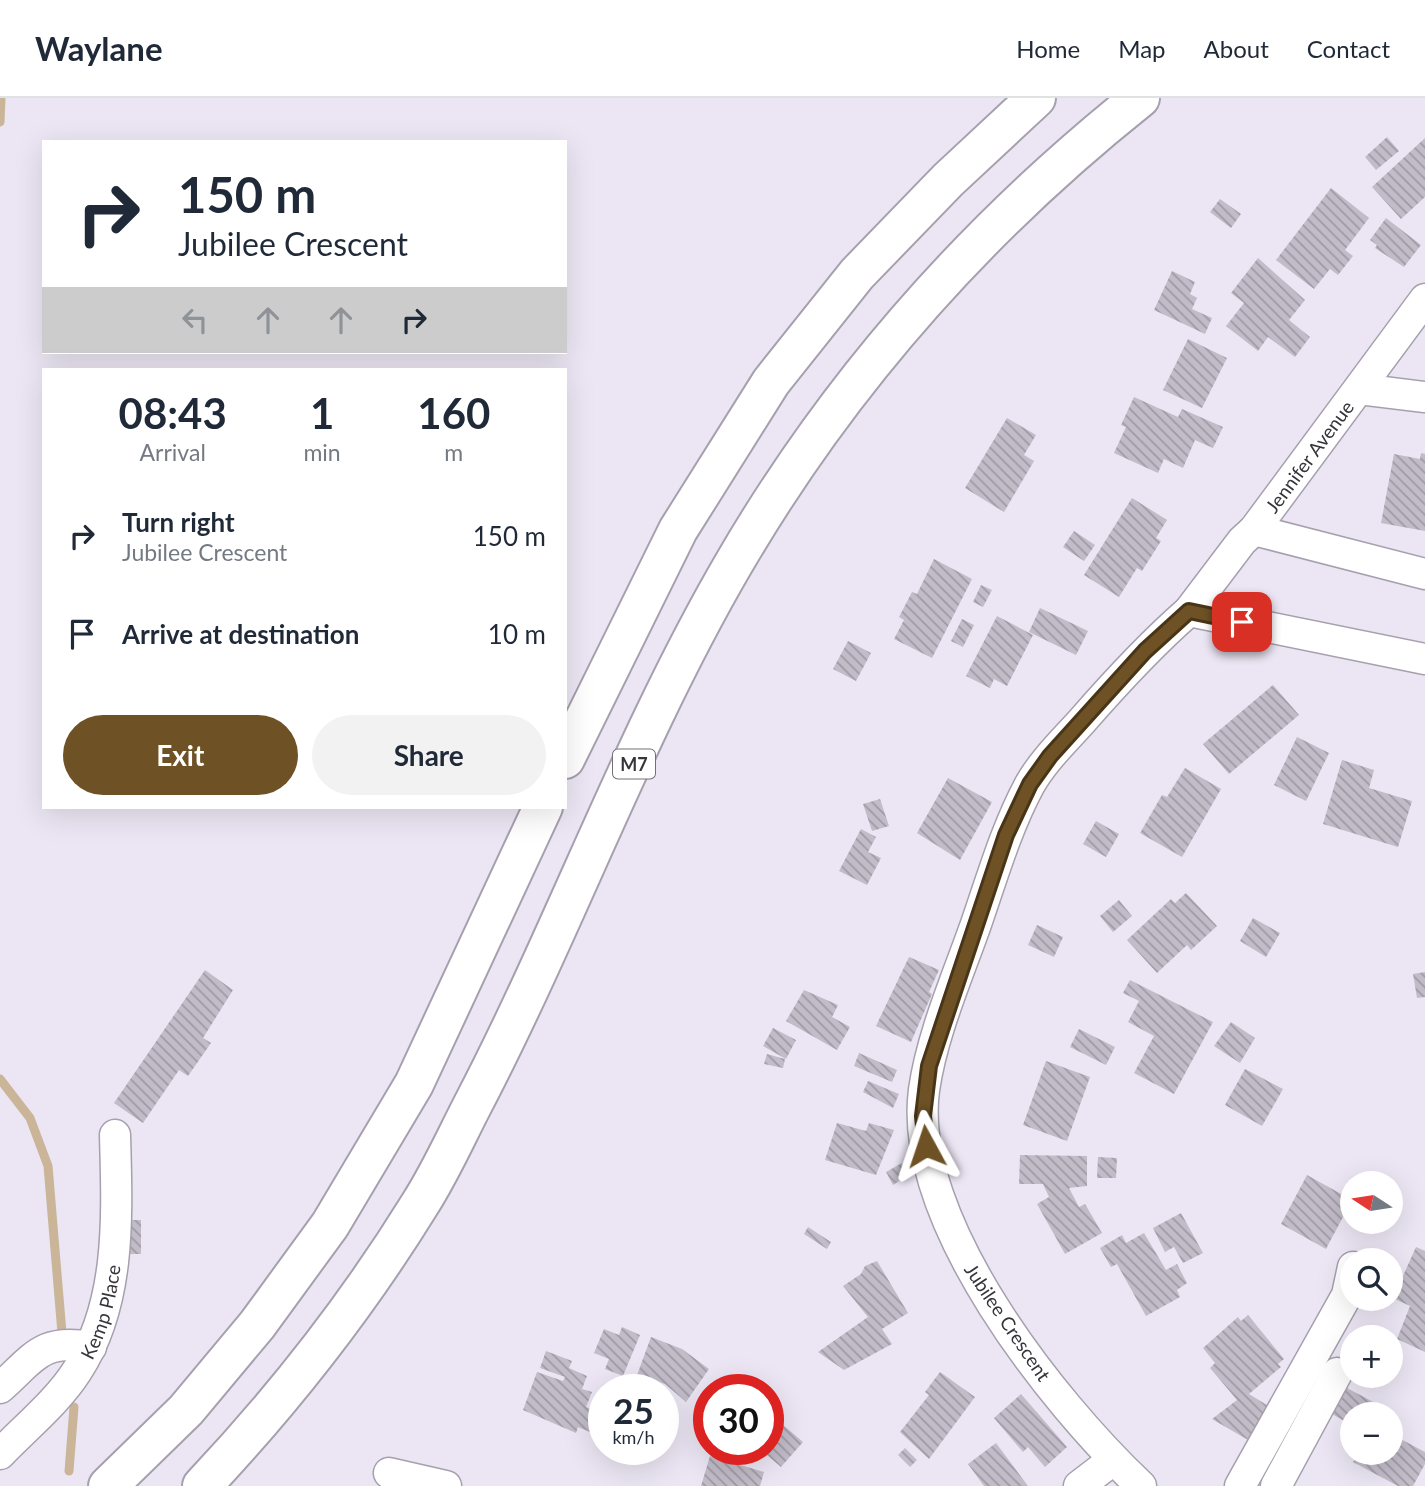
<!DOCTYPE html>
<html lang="en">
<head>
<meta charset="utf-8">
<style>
  :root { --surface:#fff; --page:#f2f2f3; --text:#1f2937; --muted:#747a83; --line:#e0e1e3; --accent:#6e5225 }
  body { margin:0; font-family:Lato,sans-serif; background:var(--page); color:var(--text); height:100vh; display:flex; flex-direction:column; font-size:26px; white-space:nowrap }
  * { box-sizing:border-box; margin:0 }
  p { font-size:23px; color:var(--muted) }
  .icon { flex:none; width:38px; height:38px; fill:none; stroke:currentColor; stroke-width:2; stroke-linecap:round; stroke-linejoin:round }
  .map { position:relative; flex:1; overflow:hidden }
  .side { position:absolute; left:42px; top:270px; width:525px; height:441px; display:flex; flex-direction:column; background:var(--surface); border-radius:0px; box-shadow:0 7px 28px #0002 }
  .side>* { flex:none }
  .top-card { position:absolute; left:42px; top:42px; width:525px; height:214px; border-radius:0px; box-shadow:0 7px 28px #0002; background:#fff; color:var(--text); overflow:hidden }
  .needle { width:46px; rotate:282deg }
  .tools { position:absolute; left:1340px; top:1073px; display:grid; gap:14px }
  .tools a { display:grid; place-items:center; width:63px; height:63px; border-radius:50%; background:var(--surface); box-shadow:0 7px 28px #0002; font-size:35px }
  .speed { position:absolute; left:588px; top:1276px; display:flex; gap:14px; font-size:35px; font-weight:700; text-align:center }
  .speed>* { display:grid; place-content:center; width:91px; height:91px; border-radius:50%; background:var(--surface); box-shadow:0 7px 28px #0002; line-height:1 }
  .speed small { font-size:18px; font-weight:400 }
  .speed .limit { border:10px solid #d22; background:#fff; color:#111 }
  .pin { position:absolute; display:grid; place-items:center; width:60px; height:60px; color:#fff; margin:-30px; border-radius:14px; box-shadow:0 4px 10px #0006 }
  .me { position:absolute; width:77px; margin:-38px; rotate:355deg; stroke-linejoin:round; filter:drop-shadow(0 0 5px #0008) }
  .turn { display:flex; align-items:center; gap:24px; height:147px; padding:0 21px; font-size:32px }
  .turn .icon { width:91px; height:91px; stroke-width:2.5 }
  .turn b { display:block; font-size:49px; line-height:60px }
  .lanes { display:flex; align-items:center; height:66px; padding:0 21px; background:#0003; justify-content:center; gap:35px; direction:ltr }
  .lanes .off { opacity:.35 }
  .eta { display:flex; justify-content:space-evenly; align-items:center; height:119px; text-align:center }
  .eta b { font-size:42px; font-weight:700; line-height:49px }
  .cta { display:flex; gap:14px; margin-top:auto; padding:14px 21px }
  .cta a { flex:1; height:80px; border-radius:42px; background:var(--accent); color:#fff; font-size:28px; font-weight:700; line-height:80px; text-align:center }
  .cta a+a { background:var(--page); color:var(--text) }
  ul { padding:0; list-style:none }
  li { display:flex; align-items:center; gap:21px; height:98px; padding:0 21px }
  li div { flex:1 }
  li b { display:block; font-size:26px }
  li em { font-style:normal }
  header { display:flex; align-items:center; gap:42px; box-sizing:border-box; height:98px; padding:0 35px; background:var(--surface); border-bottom:2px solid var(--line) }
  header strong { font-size:33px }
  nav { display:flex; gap:38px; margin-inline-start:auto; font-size:24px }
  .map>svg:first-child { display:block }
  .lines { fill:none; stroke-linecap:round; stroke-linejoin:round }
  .stream { stroke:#cab598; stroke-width:9 }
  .building { fill:url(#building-back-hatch) }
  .minor-casing { stroke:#a6a0ae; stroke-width:33 }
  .highway-casing { stroke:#a6a0ae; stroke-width:42 }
  .minor { stroke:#fff; stroke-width:30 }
  .highway { stroke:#fff; stroke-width:38 }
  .route-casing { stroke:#483518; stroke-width:18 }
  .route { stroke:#6e5225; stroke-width:12 }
  .labels { text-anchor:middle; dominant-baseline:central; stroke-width:7; stroke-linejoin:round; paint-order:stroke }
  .shield { fill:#fff; stroke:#737175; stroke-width:2 }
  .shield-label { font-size:18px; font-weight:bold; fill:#37343a }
  .street-label { font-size:19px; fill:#37343a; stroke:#fff }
</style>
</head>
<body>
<header>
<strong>Waylane</strong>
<nav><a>Home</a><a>Map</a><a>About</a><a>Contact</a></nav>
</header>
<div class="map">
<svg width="1425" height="1388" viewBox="0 0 1425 1388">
  <defs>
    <pattern id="building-back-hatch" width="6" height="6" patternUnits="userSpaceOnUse" patternTransform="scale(1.75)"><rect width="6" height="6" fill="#c2bcc9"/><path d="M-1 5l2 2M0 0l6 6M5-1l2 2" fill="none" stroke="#9e9aa4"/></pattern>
  </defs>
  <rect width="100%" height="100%" fill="#ece6f4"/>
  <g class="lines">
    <path class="stream" d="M0,24L1,0
      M0,981L30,1020L48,1068L62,1235
      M69,1373L74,1309"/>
  </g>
  <path class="building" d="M1387,39L1399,53L1376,72L1365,59Z
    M1425,40V99L1401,121L1372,89Z
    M1331,90L1369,120L1345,152L1353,158L1338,177L1330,171L1314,191L1276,162Z
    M1220,101L1241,116L1231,130L1210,114Z
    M1386,120L1421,147L1404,169L1375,150L1377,147L1370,142Z
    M1258,160L1305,202L1289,222L1310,239L1295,259L1268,239L1258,253L1226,228L1244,205L1231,195Z
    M1172,173L1195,184L1190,196L1197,200L1192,211L1212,220L1205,236L1154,212Z
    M1188,241L1227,260L1202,310L1163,292Z
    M1134,299L1178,319L1182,311L1223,329L1213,350L1195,342L1183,370L1164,361L1158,375L1114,355L1126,329L1121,327Z
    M1007,320L1036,337L1024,357L1034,363L1004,414L965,390Z
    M1421,355L1425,356V433L1381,425L1394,356L1420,361Z
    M1132,400L1167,422L1156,440L1161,443L1142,473L1137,470L1119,499L1084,477Z
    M1074,433L1095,447L1084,463L1063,449Z
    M934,461L972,481L932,560L894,541L904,522L899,519L912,494L917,496Z
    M981,487L992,492L983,509L973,504Z
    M1040,510L1088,533L1076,557L1029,534Z
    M997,518L1033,537L1007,588L994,581L990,590L966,578Z
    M962,521L974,527L963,549L951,543Z
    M848,543L871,555L856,583L833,571Z
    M1273,587L1299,617L1229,676L1203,646Z
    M1297,639L1329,655L1306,703L1274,687Z
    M1342,662L1374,672L1369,690L1412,703L1398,749L1323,726Z
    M1185,670L1221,691L1182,759L1140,735L1162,697L1167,699Z
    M948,680L992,704L960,762L917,735Z
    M880,701L889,728L872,733L863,706Z
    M1096,723L1119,736L1106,759L1083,746Z
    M861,731L876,739L868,754L881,760L867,787L839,773Z
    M1186,795L1217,828L1191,852L1187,847L1157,875L1127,842L1171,801L1175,805Z
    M1119,802L1132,818L1113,834L1100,818Z
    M1253,820L1280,835L1266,859L1240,843Z
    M1037,827L1063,839L1054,859L1028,847Z
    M909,859L939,872L929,894L932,896L911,944L876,928Z
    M205,872L233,892L203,940L211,945L188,978L179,972L143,1025L114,1005Z
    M1425,874V899L1417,900L1413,876Z
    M1130,882L1213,924L1174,996L1134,975L1154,938L1128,924L1139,903L1123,895Z
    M804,892L838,907L832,919L850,929L837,952L786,923Z
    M1231,924L1255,940L1240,965L1214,948Z
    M773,930L796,942L786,961L763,948Z
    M1079,931L1115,949L1106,967L1070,949Z
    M859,955L897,972L892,984L854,968Z
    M767,956L785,961L783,970L764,966Z
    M1046,963L1090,979L1067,1043L1023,1027Z
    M1245,971L1283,991L1262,1028L1225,1007Z
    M868,983L899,996L893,1010L863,994Z
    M837,1025L866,1033L869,1025L894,1032L876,1077L825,1062Z
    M1020,1057L1087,1058V1088L1069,1090L1079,1109L1085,1106L1102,1135L1065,1156L1037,1106L1049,1099L1043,1086H1019Z
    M1098,1059L1117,1060L1116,1080H1097Z
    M902,1065L909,1077L893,1087L886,1074Z
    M1307,1077L1352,1102L1326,1151L1281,1126Z
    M1181,1115L1203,1155L1183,1165L1174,1149L1165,1154L1153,1130Z
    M123,1122H141V1156H123Z
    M808,1129L831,1144L827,1151L804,1136Z
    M1144,1135L1166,1172L1177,1166L1187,1185L1177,1192L1180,1199L1146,1218L1117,1166L1111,1169L1100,1150L1122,1137L1126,1145Z
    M1416,1149L1425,1153V1254L1397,1241L1410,1208L1393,1200Z
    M877,1163L908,1215L882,1231L892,1246L844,1272L818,1254L868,1219L843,1188L861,1176L865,1168Z
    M1248,1217L1284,1261L1278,1266L1281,1269L1249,1296L1270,1309L1248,1342L1212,1321L1237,1302L1210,1270L1215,1265L1203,1250L1238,1219L1241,1223Z
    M622,1229L640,1237L623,1278L605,1271L609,1261L594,1255L604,1231L619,1237Z
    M651,1239L682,1251L709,1271L686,1304L665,1286L637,1277Z
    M546,1253L572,1263L569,1270L587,1278L582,1291L592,1294L586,1309L604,1315L597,1337L578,1329L576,1335L523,1312L537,1274L563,1283L565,1279L540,1270Z
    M940,1274L975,1299L929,1361L900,1334L929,1297L925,1294Z
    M1347,1290L1377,1306L1372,1316H1353V1328L1332,1316Z
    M1021,1296L1067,1349L1045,1369L1028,1349L1023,1354L994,1320Z
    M775,1320L803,1344L781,1369L760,1351H768V1328Z
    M1391,1336L1425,1354V1366L1413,1388H1398L1353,1364L1359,1354H1391Z
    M996,1345L1028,1388H984L968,1366Z
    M905,1350L917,1362L910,1369L898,1357Z
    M710,1358L764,1374L760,1388H701Z"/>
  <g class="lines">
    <g class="minor-casing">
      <g id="minor">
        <path d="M1359,291L1425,299"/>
        <path d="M1254,432L1425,476"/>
        <path id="s1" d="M1189,513L1242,443L1254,432L1425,201"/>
        <path d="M0,1290C34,1260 41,1240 91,1249"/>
        <path id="s2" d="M0,1356C25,1330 58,1303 77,1273C122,1204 117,1115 115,1037"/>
        <path d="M389,1375L446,1388"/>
        <path d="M1079,1388L1113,1362"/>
        <path d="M1141,1388C1052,1304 907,1122 924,992C932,936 957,880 976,826C992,780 1006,731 1029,688C1042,664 1064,643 1082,623C1116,584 1150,547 1189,513L1425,561"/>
        <path d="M1240,1388L1347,1197L1353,1169"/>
        <path d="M1276,1388L1337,1275"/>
      </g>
    </g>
    <g class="highway-casing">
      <path id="highway" d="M565,661L678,432L771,284L857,176L948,82L1036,0
        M108,1388L186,1312L257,1227L330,1127L414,986L543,709
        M202,1388C284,1301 357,1208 420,1106C440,1075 455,1041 472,1008C565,830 633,638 734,465C839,285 978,129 1140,0"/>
    </g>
    <use href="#minor" class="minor"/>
    <use href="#highway" class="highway"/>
  </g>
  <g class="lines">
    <g class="route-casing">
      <path id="route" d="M926,1048L923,1018L929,968L1006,737L1030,686L1050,658L1145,553L1189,513L1242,524"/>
    </g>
    <use href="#route" class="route"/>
  </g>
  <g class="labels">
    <rect class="shield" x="613" y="651.5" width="42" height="29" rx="5"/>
    <g class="shield-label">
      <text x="634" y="666">M7</text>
    </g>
    <g class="street-label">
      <text stroke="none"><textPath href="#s1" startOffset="196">Jennifer Avenue</textPath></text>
      <text stroke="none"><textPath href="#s2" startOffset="178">Kemp Place</textPath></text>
      <text transform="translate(1008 1224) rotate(56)">Jubilee Crescent</text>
    </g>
  </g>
</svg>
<div class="tools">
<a><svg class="needle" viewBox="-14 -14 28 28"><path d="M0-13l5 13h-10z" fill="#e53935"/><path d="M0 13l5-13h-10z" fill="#747a83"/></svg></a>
<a><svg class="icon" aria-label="search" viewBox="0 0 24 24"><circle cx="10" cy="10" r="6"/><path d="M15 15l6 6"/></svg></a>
<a>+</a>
<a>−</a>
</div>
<div class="speed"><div>25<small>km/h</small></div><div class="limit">30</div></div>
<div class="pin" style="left:1242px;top:524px;background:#d93025"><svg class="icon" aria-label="arrive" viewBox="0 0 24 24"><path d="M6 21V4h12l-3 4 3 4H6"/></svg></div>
<svg class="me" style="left:926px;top:1048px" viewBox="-20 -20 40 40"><path d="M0-17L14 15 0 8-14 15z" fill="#6e5225" stroke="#fff" stroke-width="4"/></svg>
<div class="top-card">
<div class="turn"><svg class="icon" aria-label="right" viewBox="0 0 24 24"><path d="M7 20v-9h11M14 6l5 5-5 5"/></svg><div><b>150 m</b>Jubilee Crescent</div></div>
<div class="lanes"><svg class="icon off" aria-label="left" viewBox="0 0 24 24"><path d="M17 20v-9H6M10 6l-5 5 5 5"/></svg><svg class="icon off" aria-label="ahead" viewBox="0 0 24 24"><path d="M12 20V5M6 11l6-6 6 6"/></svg><svg class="icon off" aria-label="ahead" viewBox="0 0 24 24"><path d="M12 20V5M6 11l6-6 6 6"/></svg><svg class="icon" aria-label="right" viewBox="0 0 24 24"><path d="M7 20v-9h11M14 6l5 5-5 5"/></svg></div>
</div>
<section class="side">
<div class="eta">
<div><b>08:43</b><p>Arrival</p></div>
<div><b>1</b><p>min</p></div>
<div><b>160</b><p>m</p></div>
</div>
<ul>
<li><svg class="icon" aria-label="right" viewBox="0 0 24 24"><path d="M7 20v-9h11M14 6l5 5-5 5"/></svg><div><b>Turn right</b><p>Jubilee Crescent</p></div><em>150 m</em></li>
<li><svg class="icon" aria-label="arrive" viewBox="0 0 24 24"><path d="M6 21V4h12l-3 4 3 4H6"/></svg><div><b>Arrive at destination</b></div><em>10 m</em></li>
</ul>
<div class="cta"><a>Exit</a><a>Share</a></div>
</section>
</div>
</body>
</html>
